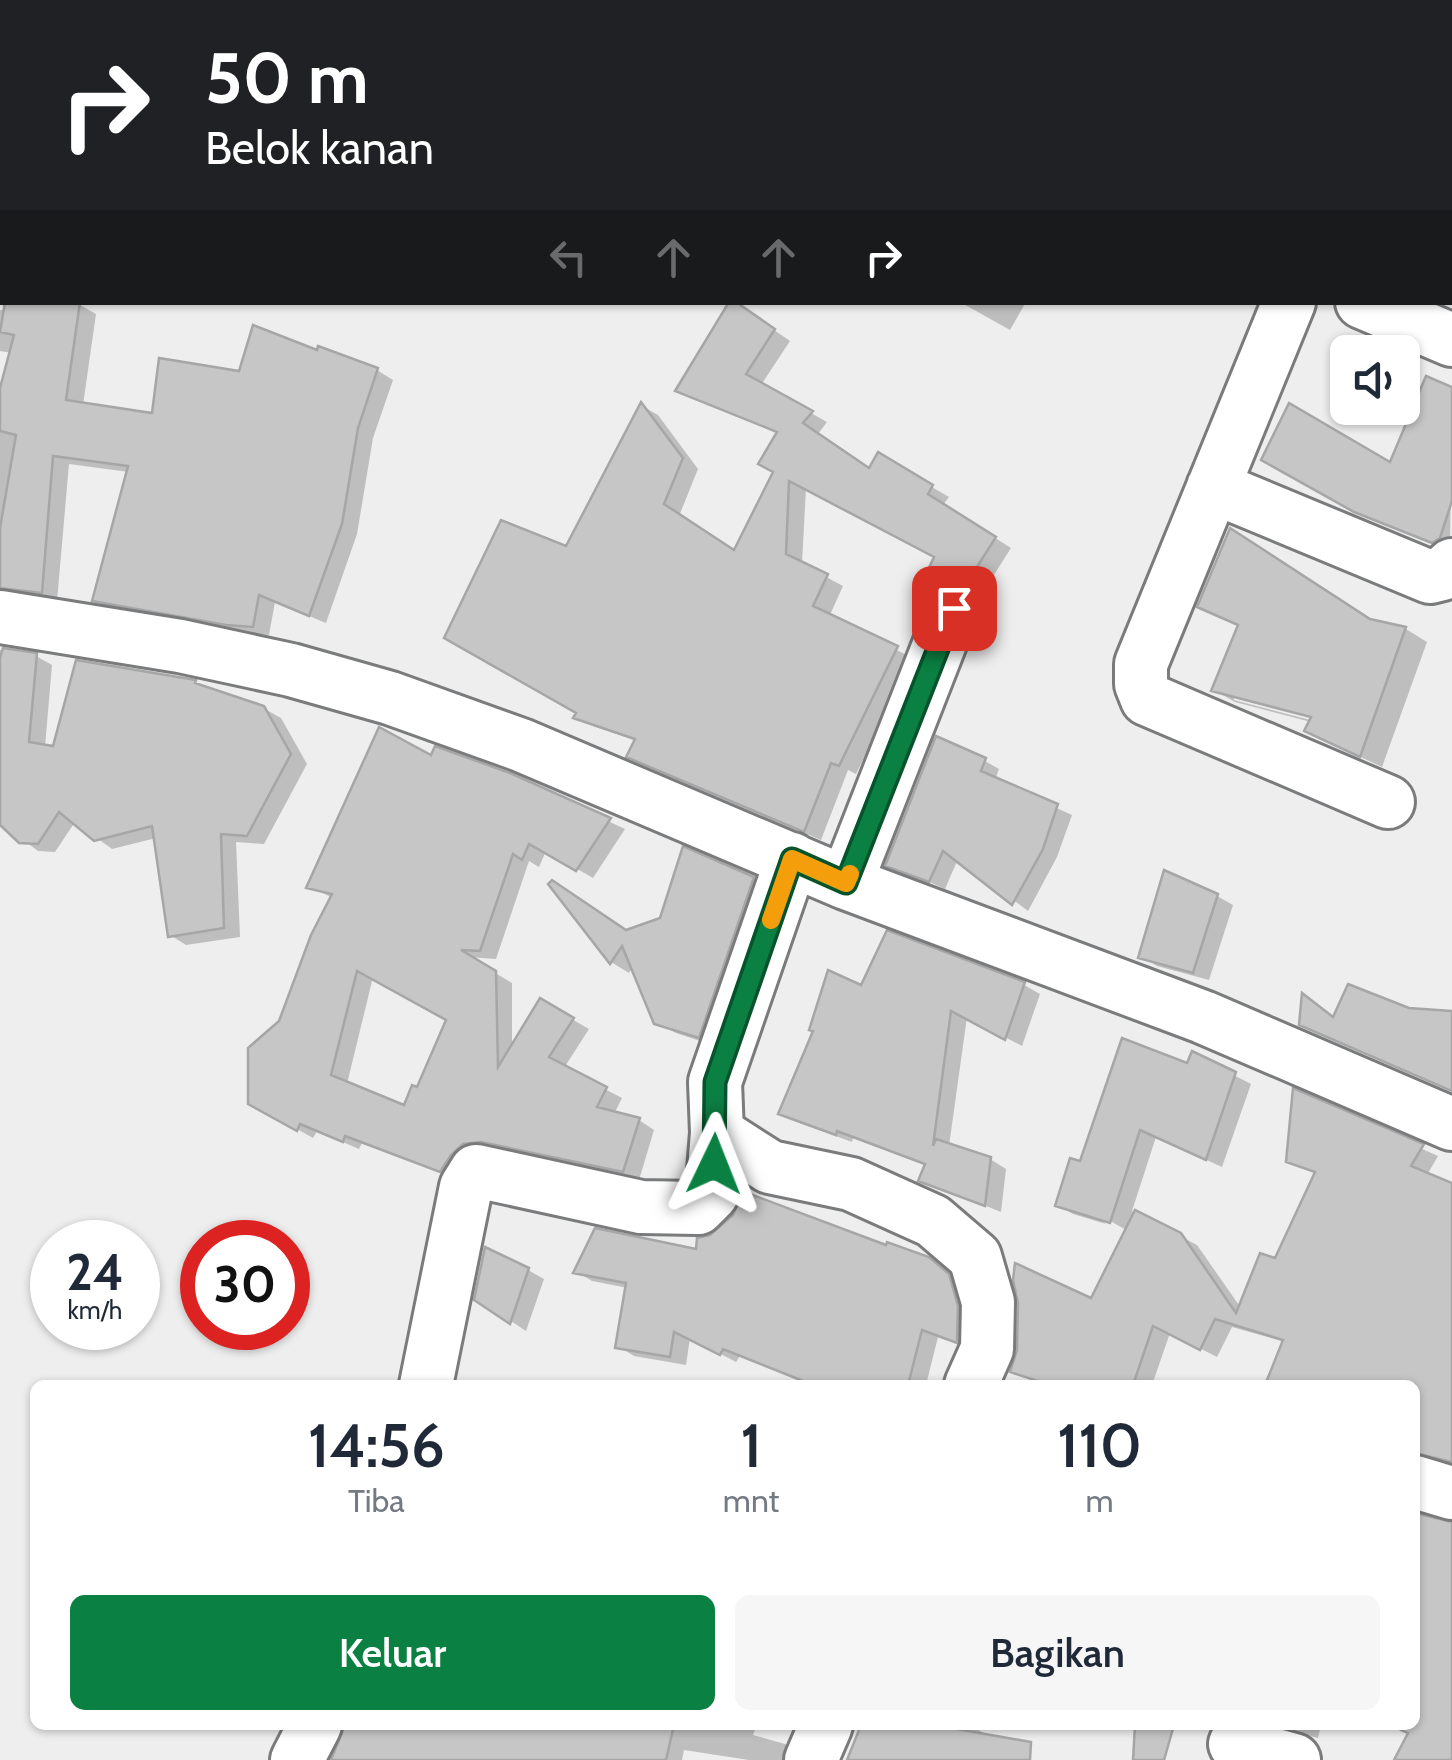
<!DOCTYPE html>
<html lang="id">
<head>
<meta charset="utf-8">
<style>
  :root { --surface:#fff; --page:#f6f6f7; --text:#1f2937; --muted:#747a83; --accent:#0b8043 }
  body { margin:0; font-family:Cabin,sans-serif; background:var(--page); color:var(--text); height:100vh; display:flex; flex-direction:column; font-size:38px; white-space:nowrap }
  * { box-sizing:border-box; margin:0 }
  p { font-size:32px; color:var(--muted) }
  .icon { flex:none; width:55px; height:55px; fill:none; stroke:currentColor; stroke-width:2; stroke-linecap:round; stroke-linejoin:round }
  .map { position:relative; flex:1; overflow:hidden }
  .details { position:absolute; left:30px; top:1380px; width:1390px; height:350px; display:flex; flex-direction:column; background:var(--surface); border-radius:15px; box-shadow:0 2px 8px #0004 }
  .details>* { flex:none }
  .banner { position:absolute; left:0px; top:0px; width:1452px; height:305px; box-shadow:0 2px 8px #0004; background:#202124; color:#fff; overflow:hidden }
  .buttons { position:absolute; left:1330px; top:335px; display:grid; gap:20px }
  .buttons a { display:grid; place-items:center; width:90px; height:90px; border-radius:15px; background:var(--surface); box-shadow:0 2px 8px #0004; font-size:50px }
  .speed { position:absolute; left:30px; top:1220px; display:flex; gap:20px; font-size:50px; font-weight:700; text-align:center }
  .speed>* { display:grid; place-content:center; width:130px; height:130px; border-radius:50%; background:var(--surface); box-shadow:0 2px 8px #0004; line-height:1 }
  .speed small { font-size:25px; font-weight:400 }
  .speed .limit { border:15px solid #d22; background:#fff; color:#111 }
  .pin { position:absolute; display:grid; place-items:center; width:85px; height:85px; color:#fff; margin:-42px; border-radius:20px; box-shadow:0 5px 15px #0006 }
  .me { position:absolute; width:110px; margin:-55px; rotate:2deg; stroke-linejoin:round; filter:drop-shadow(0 0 8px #0008) }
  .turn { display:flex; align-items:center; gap:35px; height:210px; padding:0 40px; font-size:45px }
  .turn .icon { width:130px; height:130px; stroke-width:2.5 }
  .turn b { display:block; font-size:70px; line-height:85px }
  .lanes { display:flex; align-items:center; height:95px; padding:0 40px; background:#0003; justify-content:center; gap:50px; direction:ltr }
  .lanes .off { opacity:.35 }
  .eta { display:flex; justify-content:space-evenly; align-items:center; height:170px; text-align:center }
  .eta b { font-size:60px; font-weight:600; line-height:70px }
  .cta { display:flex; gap:20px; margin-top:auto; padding:20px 40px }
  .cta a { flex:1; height:115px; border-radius:15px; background:var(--accent); color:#fff; font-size:40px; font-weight:600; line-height:115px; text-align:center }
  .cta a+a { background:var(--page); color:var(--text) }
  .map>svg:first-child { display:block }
  .shadow { fill:#0003; fill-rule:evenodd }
  .building { fill:#c6c6c7; stroke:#a6a6a7; stroke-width:2.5; fill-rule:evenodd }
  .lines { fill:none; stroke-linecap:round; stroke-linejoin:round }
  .minor-casing { stroke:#7a7b7c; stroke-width:58 }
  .minor { stroke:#fff; stroke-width:52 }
  .route-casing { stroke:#07532c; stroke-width:25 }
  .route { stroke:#0b8043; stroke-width:18 }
  .slow { stroke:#f59e0b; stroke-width:18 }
</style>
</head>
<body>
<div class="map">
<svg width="1452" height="1760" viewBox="0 0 1452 1760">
  <rect width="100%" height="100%" fill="#eeeeef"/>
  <path class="shadow" d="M1393,0H1452V32L1450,2Z
    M960,302H1026L1010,330Z
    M80,305L96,314L83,405L155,416L241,374L255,327L377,370L393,380L373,438L357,534L326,623L275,602L269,635L244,633L110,609L94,600L129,472L69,464L57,601L0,602V398L12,353L0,351V310Z
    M748,312L790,341L761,385L827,422L818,434L871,471L879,456L949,497L943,505L1011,548L985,589L969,585L960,589L929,575L937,557L806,488L802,564L843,586L829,617L913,658L856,774L848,770L821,840L646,766L630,756L637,741L593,726L576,717L567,549L642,406L658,415L698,469L679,516L735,552L775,473L779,433L678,390Z
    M1452,390L1450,550L1373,520L1265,458L1391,465Z
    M1200,606L1373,622L1406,629L1427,642L1382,767L1328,742L1311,722L1235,702L1214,690L1240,626ZM1234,695L1324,718L1322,723L1234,700Z
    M0,650L36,656L52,665L45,747L54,749L78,662L196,683L210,691L263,708L281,718L307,764L264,844L236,842L240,937L186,945L170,935L156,838L112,849L75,822L55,852L38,851L0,822Z
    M432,759L509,775L625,829L593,878L546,851L539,867L529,861L496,959L468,957L512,983V1047L556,1010L589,1029L564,1068L622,1098L614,1114L639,1120L654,1130L639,1180L457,1179L362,1143L359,1149L317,1131L313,1138L251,1103L333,898L310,887ZM373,977L449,1020L418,1090L406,1109L347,1084Z
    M985,761L999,769L995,780L1072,815L1057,857L1028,911L958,859L945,889L888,864Z
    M753,879L772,890L718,1047L676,1033L656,1022L633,967L629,973L611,962L551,885L628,932Z
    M1217,896L1233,905L1209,980L1157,966L1141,956Z
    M888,934L1024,985L1040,994L1022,1046L967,1017L949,1146L990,1159L1006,1169L1001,1212L921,1180L927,1166L853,1138L852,1142L797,1122L781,1113L862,988Z
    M1304,997L1335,1018L1408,1011L1452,1013V1091L1301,1024Z
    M1193,1054L1251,1084L1222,1167L1156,1137L1132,1211L1197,1245L1241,1308L1277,1261L1317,1174L1289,1161L1295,1092L1438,1156L1427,1175L1452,1186V1464L1424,1461L1415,1467V1385H1268L1285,1342L1232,1327L1217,1357L1170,1333L1152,1385H1030L1032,1381L1013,1371L1092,1301L1126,1230L1100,1215L1098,1219L1106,1224L1073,1214L1058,1205L1082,1165L1188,1066Z
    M888,1248L928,1259L964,1286L972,1349L938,1337L926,1385H812L740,1356L736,1362L690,1338L686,1365L634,1356L618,1346L628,1288L592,1281L577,1272L698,1252Z
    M528,1270L544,1279L526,1331L477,1298Z
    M1415,1516L1452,1523V1760H1409L1410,1734L1386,1725H1415Z
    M602,1725H757L753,1735L785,1744L800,1752L798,1760H749L684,1750L682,1760H592Z
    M862,1725H970L987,1735L991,1760H847Z
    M1269,1725H1321L1318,1738Z"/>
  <path class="building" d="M5,302H80L66,400L152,413L159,358L239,371L253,325L317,350L318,346L378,368L358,428L342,524L309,616L259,595L253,627L226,625L92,601L128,466L53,456L42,593L0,588V528L16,435L0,431V388L14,335L0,332Z
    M729,302H736L775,329L746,374L813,411L803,423L869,468L878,452L933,485L928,494L996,537L968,581L950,577L941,581L925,576L934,557L789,481L786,554L828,574L813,606L898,646L839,766L831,763L804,832L626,757L635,739L573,718L576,713L444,638L501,520L566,546L641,402L683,458L664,504L734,550L773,472L758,464L777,432L675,391Z
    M1426,376L1452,387V501L1440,538L1432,543L1354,512L1261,460L1289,403L1390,462Z
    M1230,528L1370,619L1406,627L1360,757L1304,731L1311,717L1211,691L1238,625L1197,607Z
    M3,648L37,653L29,742L53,746L76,660L196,680L195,683L264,706L291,754L247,836L221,834L224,928L168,937L152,826L94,841L59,812L38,844L19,843L0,825V658Z
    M379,727L431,755L435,746L510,773L611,818L576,871L529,844L522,860L513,854L480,951L461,950L496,971L498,1067L540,998L574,1018L549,1057L607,1087L597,1107L640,1118L623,1172L481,1142L463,1144L451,1155L440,1172L345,1136L343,1142L300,1124L297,1131L248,1104V1048L279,1021L311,935L332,894L306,888ZM357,971L446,1020L417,1087L412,1085L404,1105L331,1075Z
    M936,736L986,758L981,771L1058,804L1043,849L1012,905L943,851L929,882L885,866Z
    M683,846L754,877L699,1038L654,1024L622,946L610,964L548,884L552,880L626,930L660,918Z
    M1164,870L1218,894L1193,973L1138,958Z
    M887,930L1025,982L1005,1040L951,1011L933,1146L936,1139L991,1157L985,1206L918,1181L925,1164L837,1131L836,1135L778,1114L813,1031L809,1030L828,970L861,985Z
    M1348,984L1409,1008L1452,1011V1091L1299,1025L1302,993L1333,1017Z
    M1122,1038L1187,1063L1192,1051L1236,1072L1206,1160L1140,1130L1110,1223L1055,1206L1070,1158L1080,1161Z
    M1293,1088L1424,1144L1411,1166L1452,1183V1462L1415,1453V1385H1265L1283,1340L1215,1319L1200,1350L1153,1326L1133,1385H1050L1010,1372L1017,1350L1018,1303L1013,1280L1015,1263L1091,1298L1135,1210L1181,1233L1236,1313L1260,1253L1275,1258L1315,1172L1286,1162Z
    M742,1191L886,1245L887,1242L929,1257L949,1274L958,1306L957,1343L922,1330L908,1385H813L723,1349L720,1355L674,1332L670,1357L615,1348L626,1283L573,1273L595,1228L696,1249L697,1238L710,1235L733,1215Z
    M485,1247L529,1268L510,1324L474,1300Z
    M1415,1513L1452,1522V1760H1394L1408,1733L1401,1730L1403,1725H1415Z
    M345,1725H674L666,1760H331Z
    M861,1725H934L1031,1742L1030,1760H847Z
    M1135,1725H1174L1164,1760H1133Z"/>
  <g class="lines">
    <g class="minor-casing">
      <path id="minor" d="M1450,90H1452
        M1289,302L1141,664V684L1147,699L1388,802
        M1362,302L1452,340
        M1213,487L1430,577L1442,574L1452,565
        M0,617L180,646L291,670L390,698L521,745L846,883L1203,1017L1452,1124
        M792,859L715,1082L717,1133L770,1167L851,1184L933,1221L975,1257L988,1302L987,1349L971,1385
        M846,883L954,607
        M426,1385L466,1187L476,1171L641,1207L698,1208L712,1194L717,1133
        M1415,1482L1452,1493
        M1235,1744L1294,1760
        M297,1760L315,1725
        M811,1760L826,1725"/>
    </g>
    <use href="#minor" class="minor"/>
  </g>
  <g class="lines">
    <g class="route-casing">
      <path id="route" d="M714,1164L715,1082L792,859L846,883L954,608"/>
    </g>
    <use href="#route" class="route"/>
    <path class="slow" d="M771,920L792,859L846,883L850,874"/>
  </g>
</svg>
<div class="buttons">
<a><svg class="icon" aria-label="sound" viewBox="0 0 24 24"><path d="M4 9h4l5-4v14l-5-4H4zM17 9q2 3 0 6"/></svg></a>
</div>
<div class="speed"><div>24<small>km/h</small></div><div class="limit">30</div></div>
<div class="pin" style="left:954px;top:608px;background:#d93025"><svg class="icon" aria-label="arrive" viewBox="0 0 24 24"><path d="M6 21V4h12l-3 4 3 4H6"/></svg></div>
<svg class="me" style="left:714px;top:1164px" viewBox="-20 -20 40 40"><path d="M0-17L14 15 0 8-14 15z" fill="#0b8043" stroke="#fff" stroke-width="4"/></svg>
<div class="banner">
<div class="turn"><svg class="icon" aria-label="right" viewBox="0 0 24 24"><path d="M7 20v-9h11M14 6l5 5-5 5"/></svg><div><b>50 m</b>Belok kanan</div></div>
<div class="lanes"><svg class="icon off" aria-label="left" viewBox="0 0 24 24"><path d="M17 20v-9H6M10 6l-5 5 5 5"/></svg><svg class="icon off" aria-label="ahead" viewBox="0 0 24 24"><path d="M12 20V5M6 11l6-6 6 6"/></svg><svg class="icon off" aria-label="ahead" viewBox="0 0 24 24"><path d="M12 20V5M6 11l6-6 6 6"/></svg><svg class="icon" aria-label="right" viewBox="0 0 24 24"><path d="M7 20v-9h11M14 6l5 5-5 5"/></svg></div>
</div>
<section class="details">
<div class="eta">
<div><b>14:56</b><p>Tiba</p></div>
<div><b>1</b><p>mnt</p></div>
<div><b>110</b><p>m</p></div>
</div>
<div class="cta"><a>Keluar</a><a>Bagikan</a></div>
</section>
</div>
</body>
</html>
